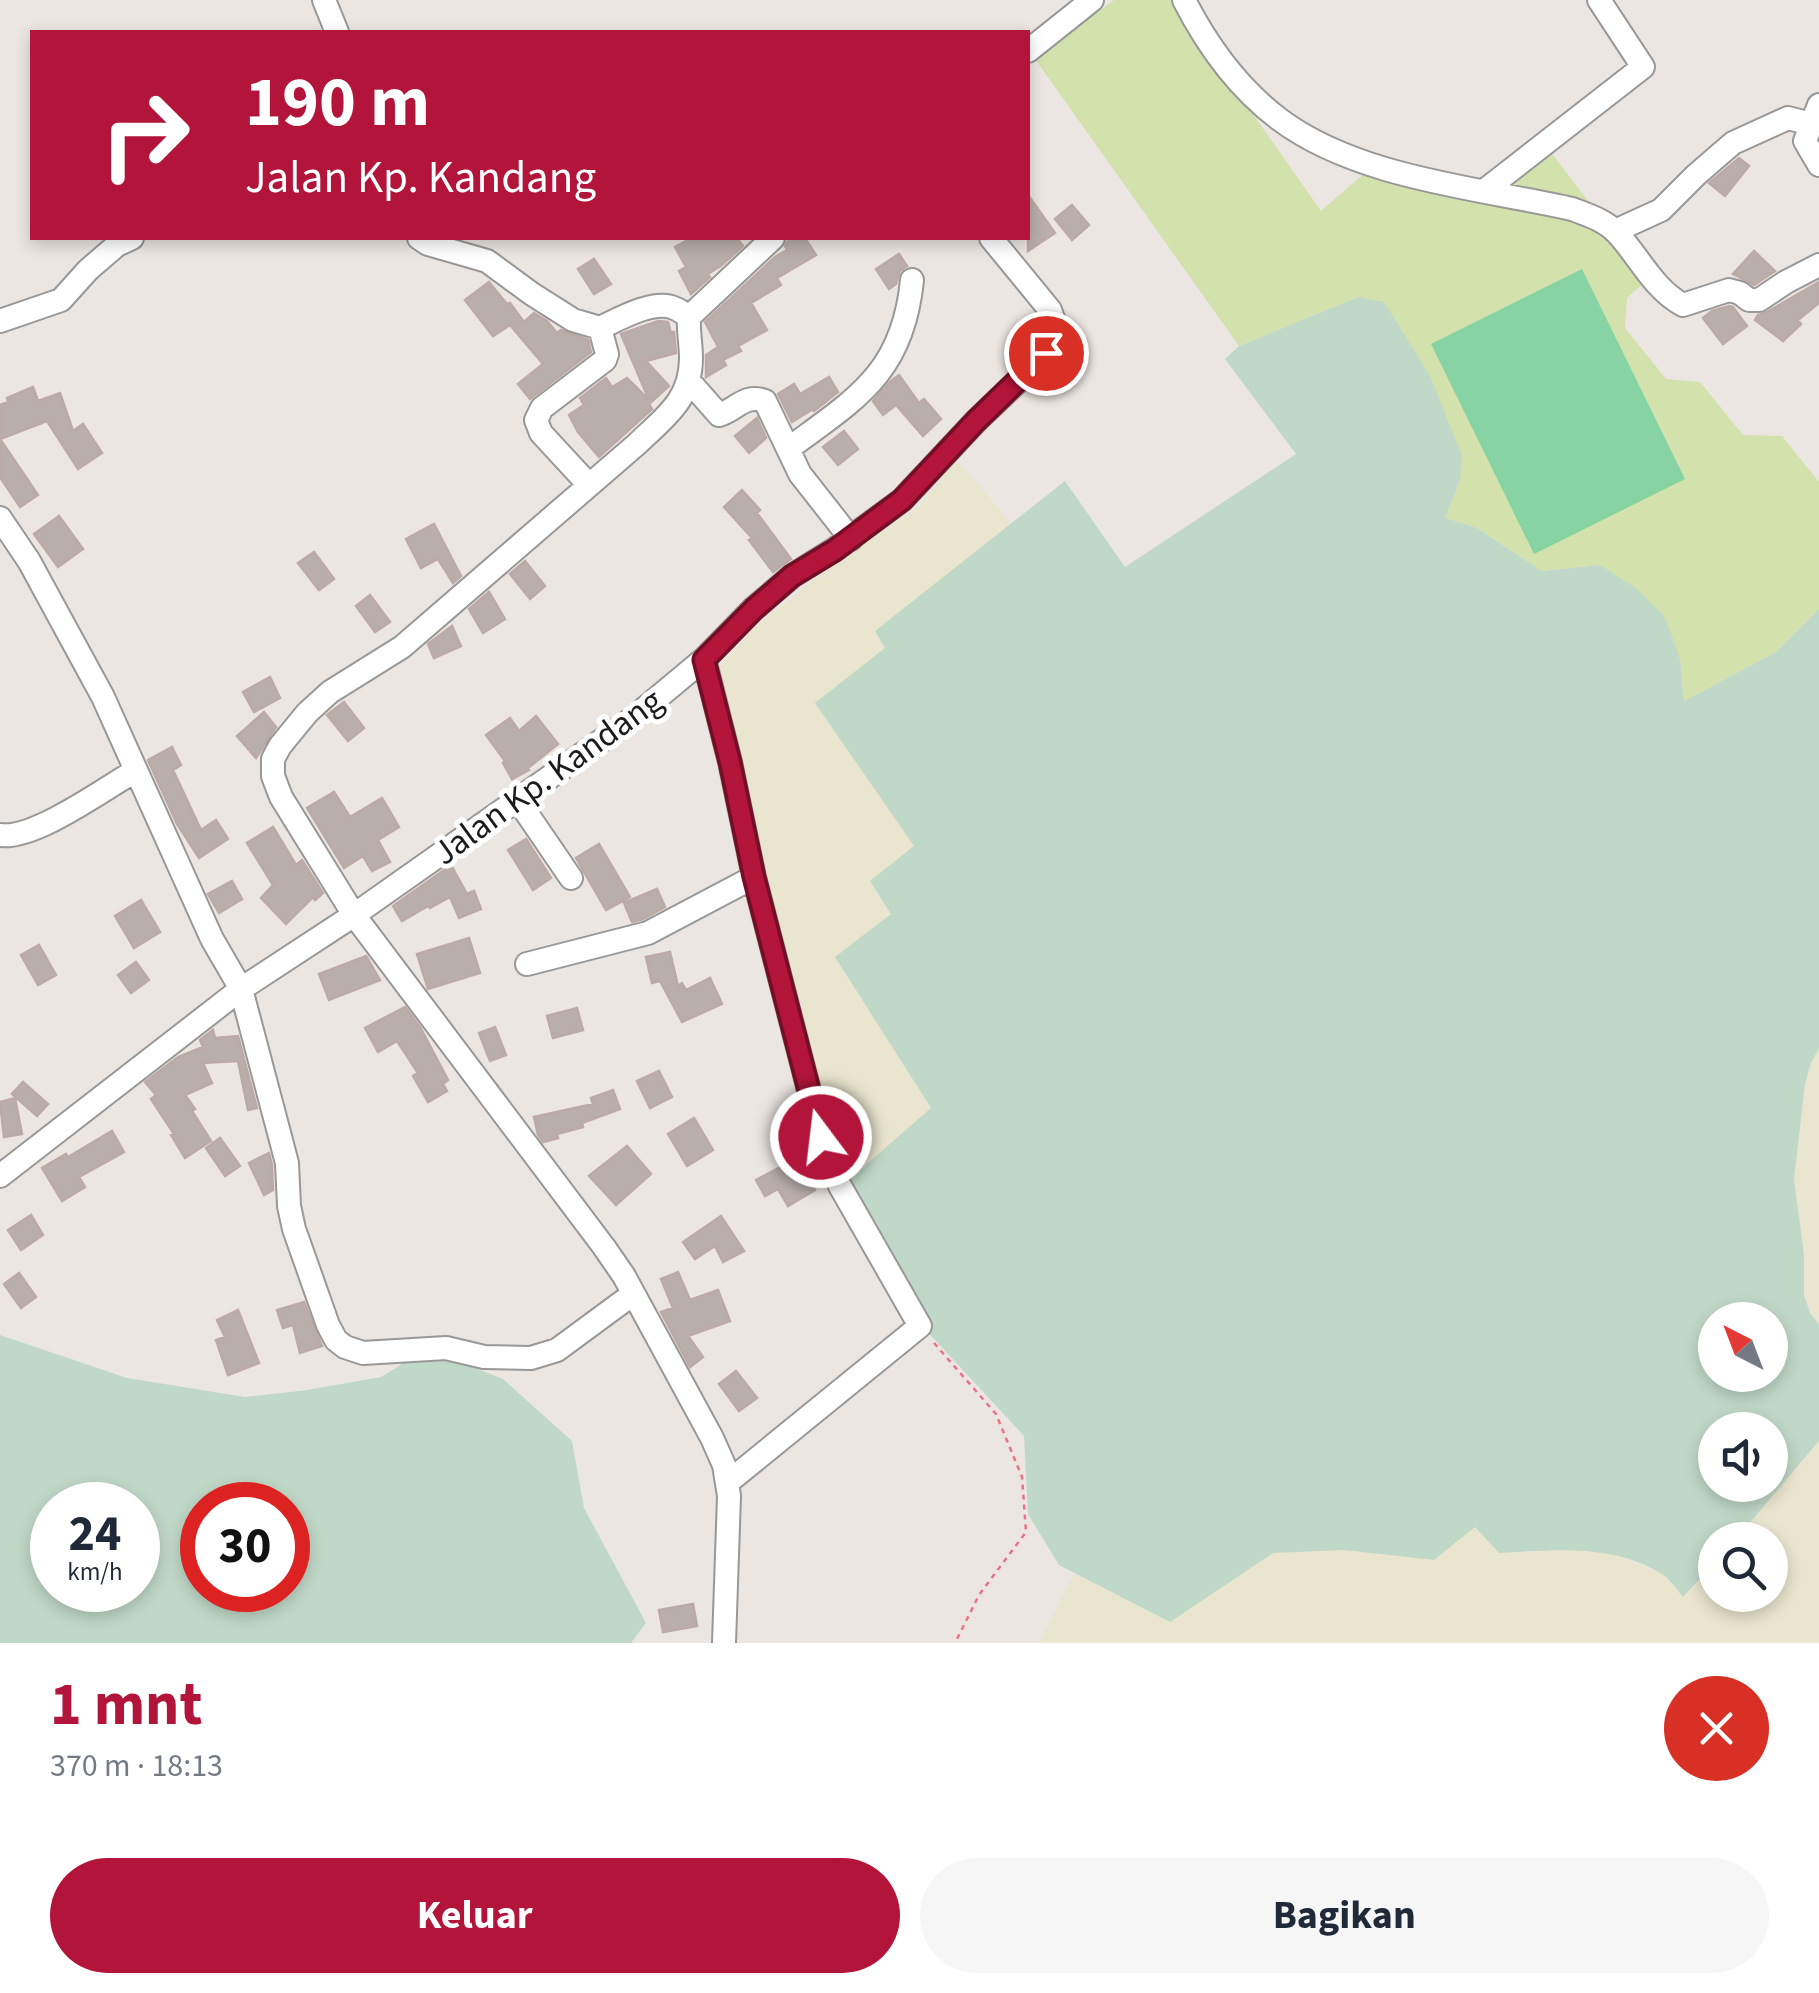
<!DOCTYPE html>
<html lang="id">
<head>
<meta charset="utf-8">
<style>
  :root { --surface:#fff; --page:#f6f6f7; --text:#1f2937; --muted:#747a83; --accent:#b2143a }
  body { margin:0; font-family:"Source Sans 3",sans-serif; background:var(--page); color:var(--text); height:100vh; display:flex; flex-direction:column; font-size:38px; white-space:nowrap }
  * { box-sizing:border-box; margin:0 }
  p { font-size:32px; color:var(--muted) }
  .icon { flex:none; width:55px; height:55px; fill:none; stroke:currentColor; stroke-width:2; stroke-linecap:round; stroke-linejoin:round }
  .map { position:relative; height:1643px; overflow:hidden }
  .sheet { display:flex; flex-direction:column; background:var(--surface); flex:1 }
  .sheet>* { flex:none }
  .top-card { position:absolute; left:30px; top:30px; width:1000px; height:210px; border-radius:0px; box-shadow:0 5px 15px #0003; background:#b2143a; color:#fff; overflow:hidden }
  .needle { width:65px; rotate:318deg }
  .fabs { position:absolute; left:1698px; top:1302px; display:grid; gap:20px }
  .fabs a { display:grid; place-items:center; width:90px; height:90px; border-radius:50%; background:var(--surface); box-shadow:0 5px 15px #0003; font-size:50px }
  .speed { position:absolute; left:30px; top:1482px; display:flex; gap:20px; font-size:50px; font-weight:700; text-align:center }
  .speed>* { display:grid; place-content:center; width:130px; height:130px; border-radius:50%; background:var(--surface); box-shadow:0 5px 15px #0003; line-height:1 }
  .speed small { font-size:25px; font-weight:400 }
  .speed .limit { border:15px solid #d22; background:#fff; color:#111 }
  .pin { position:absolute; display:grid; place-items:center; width:85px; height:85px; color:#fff; margin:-42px; border:5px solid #fff; border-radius:50%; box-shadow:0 2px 10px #0007 }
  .me { position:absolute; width:110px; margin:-55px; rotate:345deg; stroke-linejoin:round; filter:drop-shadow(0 0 8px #0008) }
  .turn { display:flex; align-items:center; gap:35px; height:210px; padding:0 50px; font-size:45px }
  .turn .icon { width:130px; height:130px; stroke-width:2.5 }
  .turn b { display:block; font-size:70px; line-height:85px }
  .round { display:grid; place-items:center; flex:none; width:105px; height:105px; border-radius:52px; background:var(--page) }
  .head { display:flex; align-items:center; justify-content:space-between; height:170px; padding:0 50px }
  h1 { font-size:60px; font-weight:700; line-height:75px; color:var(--accent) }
  .primary-button { display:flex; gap:20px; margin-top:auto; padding:20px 50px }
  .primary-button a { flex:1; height:115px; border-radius:60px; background:var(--accent); color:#fff; font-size:40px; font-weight:700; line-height:115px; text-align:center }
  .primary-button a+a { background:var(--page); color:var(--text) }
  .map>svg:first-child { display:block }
  .farmland { fill:#e9e5ce }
  .grass { fill:#d3e1ac }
  .wetland { fill:#c0d8c7; fill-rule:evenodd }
  .pitch { fill:#87d3a4 }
  .building { fill:#b8aeab; stroke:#bbaaa6; stroke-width:2.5 }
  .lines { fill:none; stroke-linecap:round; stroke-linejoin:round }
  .minor-casing { stroke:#989898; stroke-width:26 }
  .path { stroke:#ea7484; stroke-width:2.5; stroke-dasharray:5 5; stroke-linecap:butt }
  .minor { stroke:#fff; stroke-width:22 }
  .route-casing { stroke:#740d26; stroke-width:25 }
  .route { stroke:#b2143a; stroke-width:18 }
  .labels { text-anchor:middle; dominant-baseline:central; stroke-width:10; stroke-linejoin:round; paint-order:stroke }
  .street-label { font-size:35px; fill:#1b1b1b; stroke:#fff }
</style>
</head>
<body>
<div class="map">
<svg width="1819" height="1643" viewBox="0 0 1819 1643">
  <rect width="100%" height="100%" fill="#ece6e2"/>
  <path class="farmland" d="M956,459L1012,524L876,632L885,648L915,846L891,913L889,1041L931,1108L845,1183L749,834L718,669L758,624L826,571L920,506Z
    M1819,1048V1324L1810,1313L1804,1295V1255L1794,1179L1805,1084L1811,1063Z
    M1819,1441V1643H1039L1074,1573L1170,1622L1273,1553L1344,1550L1434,1560L1475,1527L1500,1553L1571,1550L1614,1554L1664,1575L1683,1597L1715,1562V1595H1770V1540H1735Z"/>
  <path class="grass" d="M1114,0H1173L1321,211L1374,165L1482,183L1546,146L1595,210L1630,227L1655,273L1627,298L1625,328L1666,379L1700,382L1743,435L1782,436L1819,482V609L1776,652L1684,701L1680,659L1663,615L1600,565L1542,571L1477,528L1444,518L1460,480L1358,297L1239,346L1035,59Z"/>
  <path class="wetland" d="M1358,297L1384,302L1430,376L1462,456L1460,480L1445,518L1477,528L1542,571L1600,565L1637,589L1663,615L1669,628L1680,659L1684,701L1776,652L1819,609V1048L1811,1063L1805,1084L1794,1179L1804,1255V1295L1810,1313L1819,1324V1441L1735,1540H1715V1562L1683,1597C1677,1590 1670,1579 1662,1574C1612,1543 1554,1550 1499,1553L1475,1527L1434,1560L1344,1550L1273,1553L1170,1622L1059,1565L1028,1514L1024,1436L909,1312L845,1183L931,1108L835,957L891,914L870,881L914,846L815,703L885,648L875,631L1065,481L1125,567L1296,454L1225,359L1239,346ZM1715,1320H1770V1375H1715ZM1715,1430H1770V1485H1715Z
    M0,1335L127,1378L245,1397L307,1390L381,1377L412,1358L442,1355L503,1379L572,1441L584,1508L646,1623L631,1643H0ZM52,1505H138V1590H52ZM202,1505H288V1590H202Z"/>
  <path class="pitch" d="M1582,269L1685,479L1534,554L1431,344Z"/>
  <path class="building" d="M1739,158L1749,166L1725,196L1709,183Z
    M1028,195L1055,233L1028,251Z
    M1072,205L1089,225L1072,240L1055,219Z
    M692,238H737L743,246L722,265L708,274L710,277L691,294L679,271L686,267L675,247Z
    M794,238H805L816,255L777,278L781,285L751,303L767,330L738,346L741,351L723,360L726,365L706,377V355L718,347L705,322L775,257L787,250L785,246L787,242Z
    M1754,251L1775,271L1754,285L1733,274Z
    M899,254L907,266L900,271L896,284L889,289L876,269Z
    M594,259L611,284L594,294L578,269Z
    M489,282L507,304L510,303L524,322L534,313L547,321L557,333L561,330L588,340L591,352L530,399L518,384L543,364L510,325L493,336L465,300Z
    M1819,282V303L1798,320L1801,324L1783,341L1755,320L1758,315L1767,312Z
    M1729,306L1733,307L1747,326L1723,344L1703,318L1712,311Z
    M658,321L668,322L671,333L674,332L676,353L646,361L669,386L649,404L652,409L599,457L578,432L569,415L584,405L580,398L606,378L612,387L627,378L649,400L621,334Z
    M899,375L919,403L924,399L941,419L923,436L896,405L883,415L873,401L891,381Z
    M829,377L838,392L814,411L813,409L792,422L778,394L794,384L800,394Z
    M33,387L38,401L60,393L73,431L83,424L102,453L78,469L47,421L0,439L38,495L20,507L0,477V405L8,402L7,398Z
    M757,418L766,438L749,453L735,436Z
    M844,431L858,449L838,465L823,447Z
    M742,490L760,510L757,513L791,559L773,572L749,540L752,538L724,507Z
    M59,516L83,549L58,567L34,534Z
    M434,524L461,576L453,583L438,559L421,568L406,539Z
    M314,552L334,579L319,590L298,563Z
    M525,561L545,586L530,599L510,574Z
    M489,592L505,619L483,633L469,609Z
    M370,595L390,622L375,632L356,606Z
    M452,626L461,646L434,658L428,644Z
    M270,677L280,698L254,712L243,692Z
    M344,702L364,728L348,741L327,715Z
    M264,712L276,727L256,758L237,736Z
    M536,716L558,744L528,768L529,770L512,779L503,763L505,761L486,735L510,718L519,731Z
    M172,747L181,765L173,770L201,830L216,820L228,839L199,858L177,824L148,760Z
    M334,792L350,817L382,798L399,827L378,840L390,862L372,871L363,856L344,868L307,808Z
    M273,827L296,865L302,860L323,893L315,900L313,897L286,924L261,898L273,885L247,843Z
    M526,839L551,878L533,890L508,850Z
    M599,844L630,897L606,910L576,858Z
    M451,865L467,894L474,891L481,909L459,918L450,897L430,908L428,906L402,921L393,906Z
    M232,881L242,899L219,913L208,894Z
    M657,889L665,907L643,919L632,922L624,903Z
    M141,900L160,932L134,948L115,916Z
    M469,938L480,973L428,989L417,954Z
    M39,945L56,975L38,985L21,955Z
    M670,952L678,986L682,983L686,990L710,978L722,1004L682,1022L660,981L652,983L646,957Z
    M366,956L380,980L329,1000L319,974Z
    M136,962L149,980L131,993L118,975Z
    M405,1007L420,1027L448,1080L443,1084L447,1091L428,1102L413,1076L418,1073L397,1041L378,1052L365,1028Z
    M577,1008L583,1030L553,1038L547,1016Z
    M495,1027L506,1055L490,1061L479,1033Z
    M213,1030L215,1038L238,1036L257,1108L248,1110L238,1061L203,1063L212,1083L185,1095L195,1109L192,1111L211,1141L185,1158L171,1135L174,1134L151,1099L156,1095L145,1082L178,1057L203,1047L200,1040Z
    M659,1071L672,1097L650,1108L637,1081Z
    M23,1082L48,1104L37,1116L12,1094Z
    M613,1090L620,1109L582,1123L583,1127L557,1134L558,1138L543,1142L538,1135L534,1117L593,1104L591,1098Z
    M15,1098L22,1134L4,1137L0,1102Z
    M694,1118L713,1150L687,1166L668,1134Z
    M112,1131L124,1152L79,1177L85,1187L62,1201L42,1168L66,1154L68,1157Z
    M220,1138L240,1166L225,1176L206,1148Z
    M627,1146L651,1174L616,1205L589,1176Z
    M269,1153L272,1165L273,1190L264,1195L249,1163Z
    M801,1156L807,1170L804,1171L815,1190L788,1206L778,1189L765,1196L756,1180Z
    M31,1215L43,1235L21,1250L8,1230Z
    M721,1216L744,1251L723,1262L715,1246L695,1259L683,1242Z
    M678,1272L690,1300L718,1290L730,1321L688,1336L703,1357L690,1367L661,1312L673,1308L661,1279Z
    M19,1273L36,1297L21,1308L4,1284Z
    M304,1302L322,1346L300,1353L293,1325L283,1328L277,1310Z
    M238,1310L259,1363L228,1375L216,1340L225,1337L217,1320Z
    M736,1371L757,1398L739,1411L719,1384Z
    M693,1604L697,1626L663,1632L659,1610Z"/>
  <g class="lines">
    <g class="minor-casing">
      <path id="minor" d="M324,0L337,32
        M1184,0C1207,45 1238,88 1279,119C1357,178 1479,188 1572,209C1588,215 1604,220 1616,232C1639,256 1653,289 1683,305L1729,290L1740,293L1749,300H1759L1786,282L1819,265
        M1028,51L1092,0
        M1819,105L1805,141L1819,165
        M1484,191L1643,67L1599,0
        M1615,231L1661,210L1696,175L1733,143L1788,118L1811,124
        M419,238L428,244L487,261L532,294L573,320L600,328C619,319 654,299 674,308C680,310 684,314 689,317
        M0,321L61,300L88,270L117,245L132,238
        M689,381L719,415C736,410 745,393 765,401L800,474L851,539
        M788,449C857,398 903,373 912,280
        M589,485L541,433L536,420L542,408L605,360L607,354L600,328
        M0,518L29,561L103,697L212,939L241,989L287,1163L289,1206L294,1229L328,1325L336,1340L345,1347L363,1353L446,1348L484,1357L531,1358L557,1350L633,1294
        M704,659L730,762L754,877L821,1137L840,1186L920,1326L727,1483
        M517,799L571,878
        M0,835C34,840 104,789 135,771
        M527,964L648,933L754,877
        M0,1176L241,989L354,915L632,719L704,659L753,609L792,576L835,549L902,500L976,421L1038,362L1056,338L1057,330L1050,310L991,238
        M724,1643L729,1496L724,1465L712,1438L624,1276L604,1247L354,915L281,797L273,776V759L280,746L307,713L330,692L402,647L637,444C665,417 691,400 691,358C691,344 688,331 689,317L773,238"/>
    </g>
    <path class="path" d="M934,1343L996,1414L1022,1477L1026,1532L979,1595L955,1643"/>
    <use href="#minor" class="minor"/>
  </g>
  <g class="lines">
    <g class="route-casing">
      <path id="route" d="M821,1137L754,877L730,762L704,660L754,609L792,576L835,550L902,500L976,421L1046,353"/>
    </g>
    <use href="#route" class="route"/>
  </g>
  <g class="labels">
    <g class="street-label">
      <text transform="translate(548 777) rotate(-36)">Jalan Kp. Kandang</text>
    </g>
  </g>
</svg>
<div class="fabs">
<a><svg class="needle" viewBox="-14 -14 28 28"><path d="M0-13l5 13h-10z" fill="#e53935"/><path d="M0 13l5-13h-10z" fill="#747a83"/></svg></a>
<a><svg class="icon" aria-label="sound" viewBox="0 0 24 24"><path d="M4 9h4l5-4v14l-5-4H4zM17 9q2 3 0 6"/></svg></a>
<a><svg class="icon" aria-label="search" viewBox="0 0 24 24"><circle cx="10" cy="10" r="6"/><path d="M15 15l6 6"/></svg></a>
</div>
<div class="speed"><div>24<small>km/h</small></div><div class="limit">30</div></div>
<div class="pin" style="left:1046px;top:353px;background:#d93025"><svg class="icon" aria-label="arrive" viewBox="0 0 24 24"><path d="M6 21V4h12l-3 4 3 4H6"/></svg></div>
<svg class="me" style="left:821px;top:1137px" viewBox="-20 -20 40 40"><circle r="17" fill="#b2143a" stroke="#fff" stroke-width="3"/><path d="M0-11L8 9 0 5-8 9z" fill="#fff"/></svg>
<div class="top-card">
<div class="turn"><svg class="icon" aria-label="right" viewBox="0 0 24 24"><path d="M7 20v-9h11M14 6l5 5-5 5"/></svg><div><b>190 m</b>Jalan Kp. Kandang</div></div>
</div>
</div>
<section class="sheet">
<div class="head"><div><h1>1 mnt</h1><p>370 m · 18:13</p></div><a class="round" style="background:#d93025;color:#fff"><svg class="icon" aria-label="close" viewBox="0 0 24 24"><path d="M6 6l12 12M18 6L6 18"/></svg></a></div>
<div class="primary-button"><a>Keluar</a><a>Bagikan</a></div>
</section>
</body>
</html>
